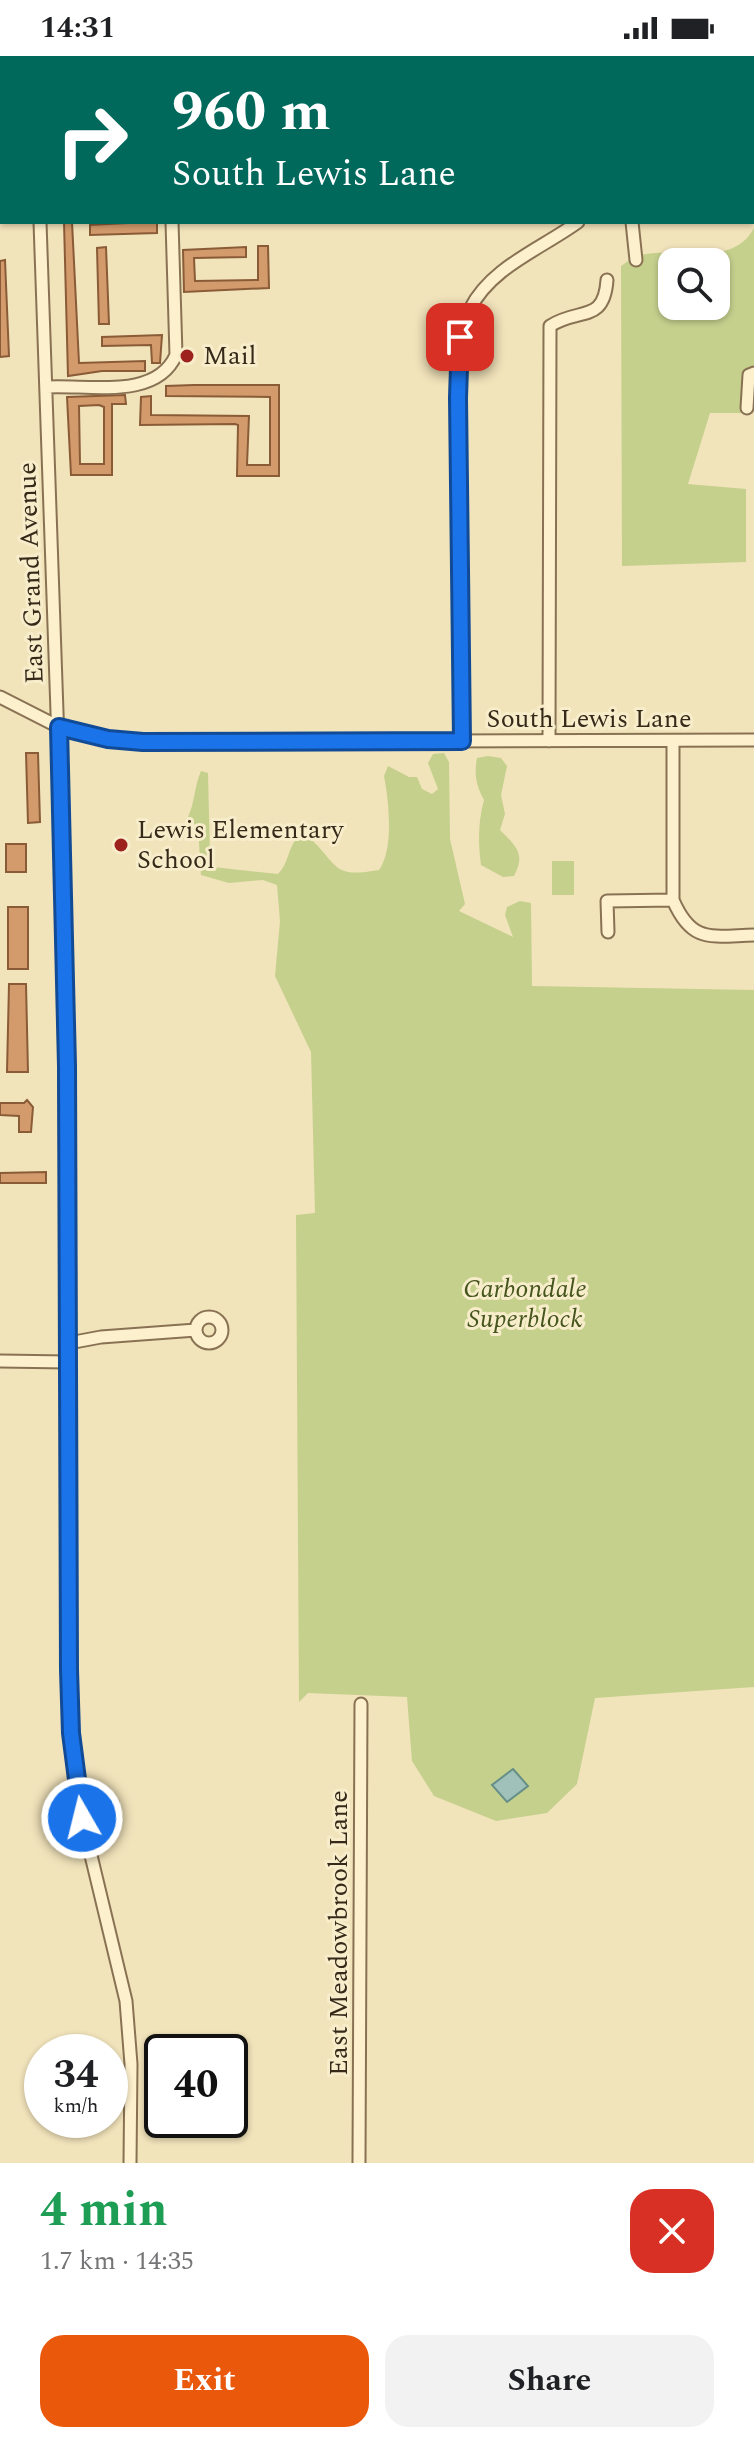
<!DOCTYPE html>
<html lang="en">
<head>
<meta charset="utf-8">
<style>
  :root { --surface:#fff; --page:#f2f2f2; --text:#202124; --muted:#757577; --accent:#ea580c }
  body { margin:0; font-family:Spectral,serif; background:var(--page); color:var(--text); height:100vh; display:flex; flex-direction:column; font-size:30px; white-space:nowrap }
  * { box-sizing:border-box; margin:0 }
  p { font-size:26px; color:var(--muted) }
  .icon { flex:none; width:44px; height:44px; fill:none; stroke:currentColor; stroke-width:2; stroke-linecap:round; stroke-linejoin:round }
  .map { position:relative; height:2107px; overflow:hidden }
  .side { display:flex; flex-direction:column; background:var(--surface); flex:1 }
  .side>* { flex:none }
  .hud { position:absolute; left:0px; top:0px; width:754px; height:168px; box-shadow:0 2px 6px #0004; background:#00695c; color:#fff; overflow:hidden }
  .controls { position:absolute; left:658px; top:192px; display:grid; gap:16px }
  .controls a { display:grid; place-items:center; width:72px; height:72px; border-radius:16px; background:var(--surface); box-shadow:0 2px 6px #0004; font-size:40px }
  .speed { position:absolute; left:24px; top:1978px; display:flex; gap:16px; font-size:40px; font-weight:700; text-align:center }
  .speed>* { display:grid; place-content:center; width:104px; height:104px; border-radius:50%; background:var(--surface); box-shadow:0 2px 6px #0004; line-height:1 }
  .speed small { font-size:20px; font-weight:400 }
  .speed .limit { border:4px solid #111; border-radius:12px; background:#fff; color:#111 }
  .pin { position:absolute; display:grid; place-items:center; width:68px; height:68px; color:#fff; margin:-34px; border-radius:16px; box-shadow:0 4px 12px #0006 }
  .me { position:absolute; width:88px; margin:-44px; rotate:352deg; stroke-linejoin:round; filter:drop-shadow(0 0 6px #0008) }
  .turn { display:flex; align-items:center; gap:28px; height:168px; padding:0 40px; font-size:36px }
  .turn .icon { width:104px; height:104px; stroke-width:2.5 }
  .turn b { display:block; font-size:56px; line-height:68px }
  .round { display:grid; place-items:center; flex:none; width:84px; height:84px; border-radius:24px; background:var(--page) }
  .headline { display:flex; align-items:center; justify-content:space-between; height:136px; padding:0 40px }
  h1 { font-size:48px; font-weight:700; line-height:60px; color:#1e9e55 }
  .button { display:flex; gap:16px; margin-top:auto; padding:16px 40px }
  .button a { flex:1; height:92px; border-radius:24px; background:var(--accent); color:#fff; font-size:32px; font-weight:700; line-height:92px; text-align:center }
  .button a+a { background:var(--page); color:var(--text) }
  .status { display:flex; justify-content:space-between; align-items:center; height:56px; padding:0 40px; background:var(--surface); direction:ltr }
  .status svg { height:22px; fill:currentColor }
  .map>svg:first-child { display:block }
  .green { fill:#c5d08d; fill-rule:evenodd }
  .water { fill:#9fc1b9; stroke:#668f87; stroke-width:2 }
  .building { fill:#d39b6c; stroke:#8a5b37; stroke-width:2; fill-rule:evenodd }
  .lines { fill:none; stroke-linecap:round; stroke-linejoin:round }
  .minor-casing { stroke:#897253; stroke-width:15 }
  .minor { stroke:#fcf0cd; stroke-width:11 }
  .route-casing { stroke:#114b97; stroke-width:20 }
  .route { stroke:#1a73e8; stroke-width:14 }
  .poi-dot { fill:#9d221e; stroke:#f8edca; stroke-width:3 }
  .labels { text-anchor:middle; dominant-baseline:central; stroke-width:6; stroke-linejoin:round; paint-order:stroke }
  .poi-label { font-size:26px; fill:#372919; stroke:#f8edca; text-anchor:start }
  .street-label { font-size:26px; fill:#372919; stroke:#f8edca }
  .park-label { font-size:26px; font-style:italic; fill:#45551e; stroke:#f8edca }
</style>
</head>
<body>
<div class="status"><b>14:31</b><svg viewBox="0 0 49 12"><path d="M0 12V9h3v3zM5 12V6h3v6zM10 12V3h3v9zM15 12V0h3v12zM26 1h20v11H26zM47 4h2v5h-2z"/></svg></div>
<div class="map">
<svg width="754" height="2107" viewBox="0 0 754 2107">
  <rect width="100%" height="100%" fill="#f1e3ba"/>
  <path class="green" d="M754,172V313L743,315L742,357H710L688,428L746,433V506L622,510L621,210C626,207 632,201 638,200C675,188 732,214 754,172ZM672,206H716V250H672Z
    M444,697L449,706L450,783L465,848L459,855L513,881L505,859L507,851L520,845L531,847L532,930L754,934V1631L595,1642L577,1728L547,1757L496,1765L434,1740L412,1705L407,1641L308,1637L299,1646L296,1159L315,1157L311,996L275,920L280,865L277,829L263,824L229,827L201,819L198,772L188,761C195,746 194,731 201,715L208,717L210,802L213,811L278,818C289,807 287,794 297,782H310C340,811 332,822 379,814C394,793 389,746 384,720L388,710L409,721H417L422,733L432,738L438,733L428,707L433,698Z
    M488,700L501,702L507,710L501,739L505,758L500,774C516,790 526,798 514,820L503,821L481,809C478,786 478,766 484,744C476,730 474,718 477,702Z
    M552,805H574V839H552Z"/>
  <path class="water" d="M513,1713L528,1730L507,1746L492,1729Z"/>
  <path class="building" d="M64,166H72L79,307L145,305V315H102L68,320Z
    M147,166H157V177L90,179V169Z
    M258,190H268L269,232L184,236L183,194L246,191V201L194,202L195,225L258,224Z
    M106,191L109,268H99L97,192Z
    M5,204L9,300L0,301V205Z
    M162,279L160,307H152L151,289L102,290V281Z
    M194,329H279V420H237L238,369L235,368L140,369L141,341L151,340V359L249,360L247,409H270V341L166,340V330Z
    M125,339L126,348H112V419H71L67,341ZM99,349L104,351V408H80L79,350Z
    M26,697H38L40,766L28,767Z
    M6,788H26V816H6Z
    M8,851H28V913H8Z
    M9,928H26L28,1016H7Z
    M27,1044L33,1051L31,1076H19V1060L0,1059V1047H24Z
    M46,1116V1127H0V1117Z"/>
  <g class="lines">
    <g class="minor-casing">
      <path id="minor" d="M35,0V2
        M632,0V2
        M40,166L63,829L71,1677L82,1762L126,1945L131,2008L130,2107
        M632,166L636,204
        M46,331C86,328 156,345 176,299L172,166
        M747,352L749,319L754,317
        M0,641L59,671L108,683L143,686L754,684
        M462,685C461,596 460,506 459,417C458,370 449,295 470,253C491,211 541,193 578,166
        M549,685L550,270C579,251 604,268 607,224
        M673,685V844C692,888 711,880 754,879
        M608,876L607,845L673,844
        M196 1274a13 13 0 1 1 26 0a13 13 0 1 1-26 0Z
        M69,1287L101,1281L196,1274
        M0,1305L68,1306
        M359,2107L361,1648"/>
    </g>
    <use href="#minor" class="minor"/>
  </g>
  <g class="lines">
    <g class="route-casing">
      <path id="route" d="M82,1762L71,1677L69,1614L67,1010L59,671L108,683L143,686L462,685L458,342L460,281"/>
    </g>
    <use href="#route" class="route"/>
  </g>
  <g class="poi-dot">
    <circle cx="187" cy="300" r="8"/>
    <circle cx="121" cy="789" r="8"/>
  </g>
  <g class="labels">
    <g class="poi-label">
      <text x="203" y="300">Mail</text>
      <text x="137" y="774">Lewis Elementary<tspan x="137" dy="30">School</tspan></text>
    </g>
    <g class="street-label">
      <text transform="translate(31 517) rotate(-92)">East Grand Avenue</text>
      <text x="589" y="663">South Lewis Lane</text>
      <text transform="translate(339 1877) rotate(-90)">East Meadowbrook Lane</text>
    </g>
    <g class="park-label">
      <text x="525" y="1233">Carbondale<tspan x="525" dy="30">Superblock</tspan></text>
    </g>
  </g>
</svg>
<div class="controls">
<a><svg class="icon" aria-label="search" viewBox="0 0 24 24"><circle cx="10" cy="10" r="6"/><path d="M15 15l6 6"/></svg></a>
</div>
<div class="speed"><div>34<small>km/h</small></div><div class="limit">40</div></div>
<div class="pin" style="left:460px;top:281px;background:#d93025"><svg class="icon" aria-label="arrive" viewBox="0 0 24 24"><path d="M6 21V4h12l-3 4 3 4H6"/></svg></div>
<svg class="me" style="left:82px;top:1762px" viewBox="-20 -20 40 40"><circle r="17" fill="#1a73e8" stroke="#fff" stroke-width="3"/><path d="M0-11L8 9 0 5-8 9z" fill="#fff"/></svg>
<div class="hud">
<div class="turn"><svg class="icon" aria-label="right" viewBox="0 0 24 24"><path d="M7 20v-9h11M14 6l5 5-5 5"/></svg><div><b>960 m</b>South Lewis Lane</div></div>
</div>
</div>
<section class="side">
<div class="headline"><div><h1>4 min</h1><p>1.7 km · 14:35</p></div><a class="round" style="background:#d93025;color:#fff"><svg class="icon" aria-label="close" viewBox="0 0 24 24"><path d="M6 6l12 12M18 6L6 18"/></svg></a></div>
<div class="button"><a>Exit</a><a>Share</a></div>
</section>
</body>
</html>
